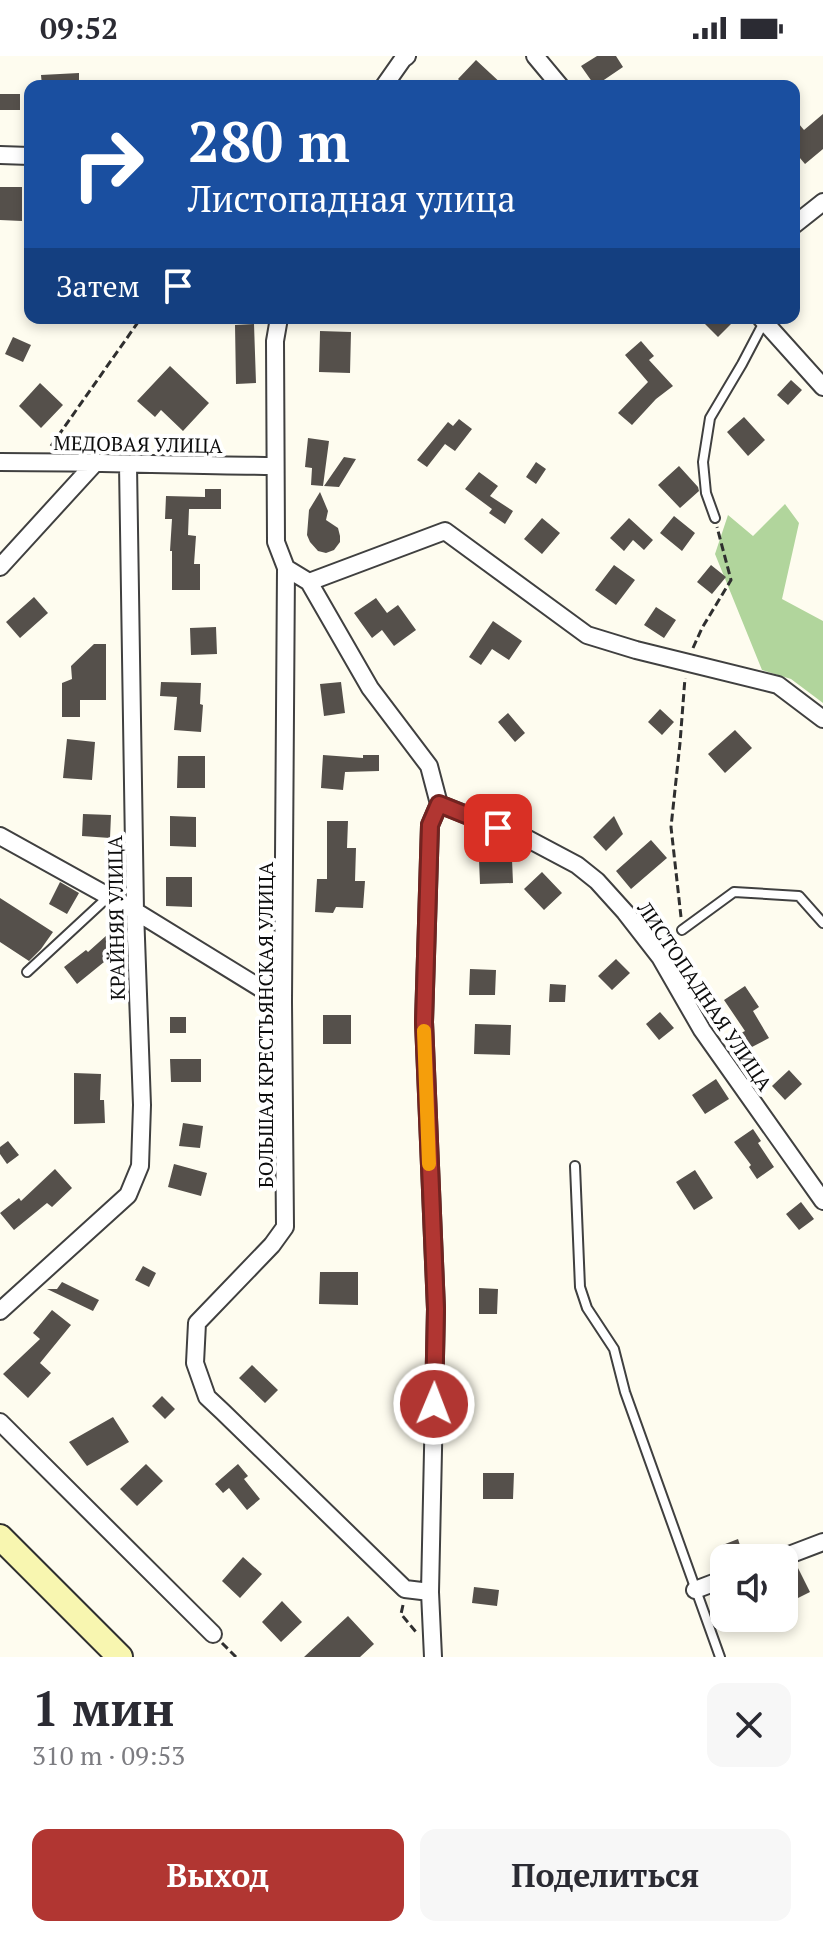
<!DOCTYPE html>
<html lang="ru">
<head>
<meta charset="utf-8">
<style>
  :root { --surface:#fff; --page:#f7f7f7; --text:#2b2b33; --muted:#7c7c81; --accent:#b13632 }
  body { margin:0; font-family:"PT Serif",serif; background:var(--page); color:var(--text); height:100vh; display:flex; flex-direction:column; font-size:30px; white-space:nowrap }
  * { box-sizing:border-box; margin:0 }
  p { font-size:26px; color:var(--muted) }
  .icon { flex:none; width:44px; height:44px; fill:none; stroke:currentColor; stroke-width:2; stroke-linecap:round; stroke-linejoin:round }
  .map { position:relative; height:1601px; overflow:hidden }
  .details { display:flex; flex-direction:column; background:var(--surface); flex:1 }
  .details>* { flex:none }
  .banner { position:absolute; left:24px; top:24px; width:776px; height:244px; border-radius:16px; box-shadow:0 4px 12px #0003; background:#1a4fa0; color:#fff; overflow:hidden }
  .buttons { position:absolute; left:710px; top:1488px; display:grid; gap:16px }
  .buttons a { display:grid; place-items:center; width:88px; height:88px; border-radius:16px; background:var(--surface); box-shadow:0 4px 12px #0003; font-size:40px }
  .pin { position:absolute; display:grid; place-items:center; width:68px; height:68px; color:#fff; margin:-34px; border-radius:16px; box-shadow:0 4px 12px #0006 }
  .me { position:absolute; width:88px; margin:-44px; rotate:1deg; stroke-linejoin:round; filter:drop-shadow(0 0 6px #0008) }
  .turn { display:flex; align-items:center; gap:28px; height:168px; padding:0 32px; font-size:36px }
  .turn .icon { width:104px; height:104px; stroke-width:2.5 }
  .turn b { display:block; font-size:56px; line-height:68px }
  .then { display:flex; align-items:center; height:76px; padding:0 32px; background:#0003; gap:16px; font-size:30px }
  .round { display:grid; place-items:center; flex:none; width:84px; height:84px; border-radius:16px; background:var(--page) }
  .head { display:flex; align-items:center; justify-content:space-between; height:136px; padding:0 32px }
  h1 { font-size:48px; font-weight:800; line-height:60px }
  .button { display:flex; gap:16px; margin-top:auto; padding:16px 32px }
  .button a { flex:1; height:92px; border-radius:16px; background:var(--accent); color:#fff; font-size:32px; font-weight:800; line-height:92px; text-align:center }
  .button a+a { background:var(--page); color:var(--text) }
  .status { display:flex; justify-content:space-between; align-items:center; height:56px; padding:0 40px; background:var(--surface); direction:ltr }
  .status svg { height:22px; fill:currentColor }
  .map>svg:first-child { display:block }
  .forest { fill:#b1d59c }
  .building { fill:#55504b }
  .lines { fill:none; stroke-linecap:round; stroke-linejoin:round }
  .service-casing { stroke:#404040; stroke-width:12 }
  .minor-casing { stroke:#404040; stroke-width:20 }
  .secondary-casing { stroke:#2f2f2f; stroke-width:28 }
  .path { stroke:#2f2f2f; stroke-width:3; stroke-dasharray:8 4; stroke-linecap:butt }
  .service { stroke:#fff; stroke-width:8 }
  .minor { stroke:#fff; stroke-width:16 }
  .secondary { stroke:#f8f6b0; stroke-width:24 }
  .route-casing { stroke:#732320; stroke-width:20 }
  .route { stroke:#b13632; stroke-width:14 }
  .slow { stroke:#f59e0b; stroke-width:14 }
  .labels { text-anchor:middle; dominant-baseline:central; stroke-width:8; stroke-linejoin:round; paint-order:stroke }
  .street-label { font-size:20px; fill:#0d0d0d; stroke:#fff }
</style>
</head>
<body>
<div class="status"><b>09:52</b><svg viewBox="0 0 49 12"><path d="M0 12V9h3v3zM5 12V6h3v6zM10 12V3h3v9zM15 12V0h3v12zM26 1h20v11H26zM47 4h2v5h-2z"/></svg></div>
<div class="map">
<svg width="823" height="1601" viewBox="0 0 823 1601">
  <rect width="100%" height="100%" fill="#fefcef"/>
  <path class="forest" d="M785,448L799,467L782,543L823,565V647L791,623L762,614L715,498L728,459L753,480Z"/>
  <path class="building" d="M597,0H616L623,11L595,30L581,10Z
    M476,4L504,30H465L458,23Z
    M79,17V30H42L41,19Z
    M0,38H20V54H0Z
    M823,58V93L805,108L794,95V62L804,74Z
    M0,131H22V165L0,164Z
    M699,262H737L718,281Z
    M254,268L256,327L236,328L235,269Z
    M320,275L351,276L350,317L319,316Z
    M13,281L31,289L23,306L5,298Z
    M641,285L654,300L649,304L673,330L656,343L632,369L618,357L648,326L625,299Z
    M170,310L209,347L183,375L161,354L155,361L137,345Z
    M791,324L802,334L788,349L777,339Z
    M40,327L63,349L41,372L19,350Z
    M744,361L765,384L748,400L727,376Z
    M459,363L472,373L455,395L445,388L427,411L417,404L448,366L453,370Z
    M308,382L329,385L323,430L311,429L312,412L305,411Z
    M344,401L356,403L339,431L324,430Z
    M536,406L546,413L536,428L526,421Z
    M679,410L698,431L699,435L680,452L658,429Z
    M479,416L498,430L490,440L513,455L505,468L489,457L492,453L465,433Z
    M205,433H221V453H189L188,479L196,480L194,508H200V534H172V495H170L172,463H165L166,440L205,441Z
    M320,436L328,455L326,464L338,472L340,480V486L334,494L326,497L318,495L310,486L307,479L309,454Z
    M674,460L695,477L682,495L660,477Z
    M542,462L560,477L542,498L524,483Z
    M629,462L653,484L644,494L633,484L624,495L610,482Z
    M614,509L635,524L616,549L595,534Z
    M711,509L726,521L712,538L697,526Z
    M34,541L48,557L20,582L6,566Z
    M376,542L387,557L398,549L416,574L394,590L382,574L372,582L354,557Z
    M656,551L676,564L664,582L644,569Z
    M493,565L522,585L509,604L492,593L481,609L469,601Z
    M216,571L217,598L191,599L190,572Z
    M94,588H106V644H80V661H62V627L72,623L71,610Z
    M161,626L201,627L200,648L203,649L201,676L174,674L177,641L160,640Z
    M341,626L345,657L324,660L320,628Z
    M660,653L674,666L662,679L648,666Z
    M508,657L525,677L515,686L498,666Z
    M735,674L752,692L725,717L708,698Z
    M67,683L95,686L92,724L63,722Z
    M323,699L363,702V699H379V715L345,716L343,734L321,732Z
    M178,700H205V732H177Z
    M83,758L111,759L110,782L82,780Z
    M170,760L196,761V791L170,790Z
    M614,760L623,778L606,795L593,781Z
    M327,765H348L347,792H356L355,825H365L363,852L336,851L333,857L315,856L317,823H327Z
    M651,784L667,802L631,833L616,815Z
    M512,803L513,827L480,828L479,804Z
    M542,816L562,837L544,854L524,833Z
    M166,821H192V851L166,850Z
    M60,826L79,837L67,858L49,848Z
    M0,842L53,876L41,893L29,905L0,886Z
    M107,879L120,893L77,928L64,911L86,894L88,896Z
    M616,903L630,917L612,934L598,920Z
    M470,913L496,914L495,939H469Z
    M550,928L566,929L565,946H549Z
    M745,930L759,951L753,955L769,982L750,992L741,977L745,975L724,944Z
    M660,956L674,972L659,984L646,968Z
    M323,959H351V988H323Z
    M170,961H186V977H170Z
    M475,968L511,969L510,999L474,998Z
    M170,1003H201V1026H171Z
    M789,1014L802,1028L785,1044L772,1030Z
    M74,1017L101,1018L100,1044H104L105,1067L74,1068Z
    M716,1023L729,1043L705,1058L692,1039Z
    M183,1067L203,1070L200,1092L179,1090Z
    M753,1073L761,1085L758,1087L774,1111L757,1123L749,1111L751,1109L734,1086Z
    M8,1085L19,1099L7,1108L0,1098V1091Z
    M174,1108L207,1117L201,1140L168,1131Z
    M55,1113L72,1132L52,1151L47,1147L14,1174L0,1157L19,1142L21,1145Z
    M695,1114L713,1142L694,1154L676,1126Z
    M801,1146L814,1163L799,1174L786,1158Z
    M143,1210L156,1217L149,1231L135,1224Z
    M320,1216H358V1249L319,1248Z
    M62,1226L99,1244L93,1255L47,1233H57Z
    M479,1232L498,1233L497,1258H479Z
    M52,1254L71,1269L40,1307L51,1317L28,1342L3,1318L40,1283L33,1277Z
    M252,1309L278,1334L265,1347L239,1322Z
    M162,1340L175,1353L165,1363L152,1350Z
    M113,1361L129,1386L87,1410L69,1386Z
    M146,1408L163,1425L137,1450L120,1433Z
    M238,1408L248,1420L244,1423L260,1443L247,1454L229,1432L223,1437L215,1428Z
    M483,1417H514L513,1443H483Z
    M738,1483L744,1502H724L720,1490Z
    M243,1501L262,1518L240,1542L222,1525Z
    M798,1512L810,1536L790,1546L784,1533V1518Z
    M474,1531L499,1534L497,1550L472,1547Z
    M282,1545L302,1566L281,1586L262,1566Z
    M348,1560L374,1588L360,1601H304Z"/>
  <g class="lines">
    <g class="service-casing">
      <path id="service" d="M715,462L706,437L703,406L710,362L742,308L764,266
        M682,874L734,836L799,840L823,867
        M27,916L108,841
        M575,1110L580,1231L587,1252L614,1293L625,1336L720,1601"/>
    </g>
    <g class="minor-casing">
      <path id="minor" d="M535,0L560,30
        M384,30L403,3L407,0
        M0,99L30,100
        M794,169L823,146
        M279,262L275,285L276,486L286,512L283,946L285,1171L272,1189L197,1267L195,1307L207,1341L223,1356L405,1533L430,1536L433,1601
        M761,262L823,331
        M0,406C92,406 183,409 275,410
        M0,511L96,406
        M286,512L309,526L370,632L429,710L439,748L528,783L577,809L597,825L625,856L660,901L702,974L823,1145
        M309,526L445,475L587,579L636,594L778,629L823,663
        M0,780L135,855L283,946
        M0,1255L128,1139L140,1110L142,1049L135,855L128,409
        M0,1366L213,1578
        M781,1502L823,1486
        M695,1534L724,1523
        M430,1536L436,1253L424,966L430,769L439,748"/>
    </g>
    <g class="secondary-casing">
      <path id="secondary" d="M0,1481L120,1601"/>
    </g>
    <path class="path" d="M51,390L141,262
      M693,592L702,572L731,524L717,471
      M681,861L671,771L680,687L685,622
      M403,1549L401,1558L416,1576
      M222,1587L236,1601"/>
    <use href="#service" class="service"/>
    <use href="#minor" class="minor"/>
    <use href="#secondary" class="secondary"/>
  </g>
  <g class="lines">
    <g class="route-casing">
      <path id="route" d="M434,1348L436,1253L424,966L430,769L439,748L498,772"/>
    </g>
    <use href="#route" class="route"/>
    <path class="slow" d="M424,975L429,1108"/>
  </g>
  <g class="labels">
    <g class="street-label">
      <text transform="translate(138 388) rotate(1)">МЕДОВАЯ УЛИЦА</text>
      <text transform="translate(116 862) rotate(-91)">КРАЙНЯЯ УЛИЦА</text>
      <text transform="translate(705 940) rotate(56)">ЛИСТОПАДНАЯ УЛИЦА</text>
      <text transform="translate(265 969) rotate(-90)">БОЛЬШАЯ КРЕСТЬЯНСКАЯ УЛИЦА</text>
    </g>
  </g>
</svg>
<div class="buttons">
<a><svg class="icon" aria-label="sound" viewBox="0 0 24 24"><path d="M4 9h4l5-4v14l-5-4H4zM17 9q2 3 0 6"/></svg></a>
</div>
<div class="pin" style="left:498px;top:772px;background:#d93025"><svg class="icon" aria-label="arrive" viewBox="0 0 24 24"><path d="M6 21V4h12l-3 4 3 4H6"/></svg></div>
<svg class="me" style="left:434px;top:1348px" viewBox="-20 -20 40 40"><circle r="17" fill="#b13632" stroke="#fff" stroke-width="3"/><path d="M0-11L8 9 0 5-8 9z" fill="#fff"/></svg>
<div class="banner">
<div class="turn"><svg class="icon" aria-label="right" viewBox="0 0 24 24"><path d="M7 20v-9h11M14 6l5 5-5 5"/></svg><div><b>280 m</b>Листопадная улица</div></div>
<div class="then">Затем<svg class="icon" aria-label="arrive" viewBox="0 0 24 24"><path d="M6 21V4h12l-3 4 3 4H6"/></svg></div>
</div>
</div>
<section class="details">
<div class="head"><div><h1>1 мин</h1><p>310 m · 09:53</p></div><a class="round"><svg class="icon" aria-label="close" viewBox="0 0 24 24"><path d="M6 6l12 12M18 6L6 18"/></svg></a></div>
<div class="button"><a>Выход</a><a>Поделиться</a></div>
</section>
</body>
</html>
